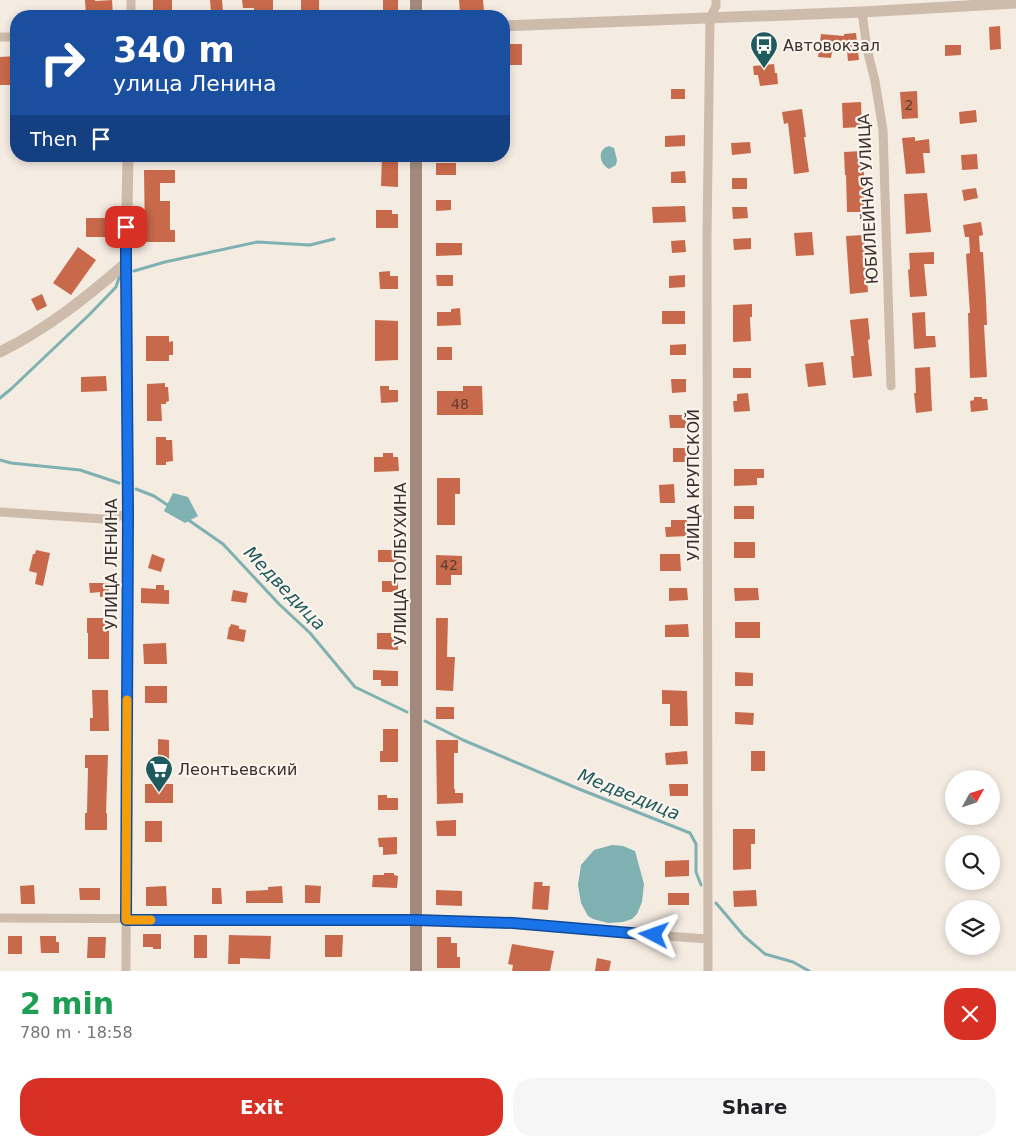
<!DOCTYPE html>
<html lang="en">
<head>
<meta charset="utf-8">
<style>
  :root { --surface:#fff; --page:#f6f6f6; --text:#202124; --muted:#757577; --accent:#d93025 }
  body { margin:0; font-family:"DejaVu Sans",sans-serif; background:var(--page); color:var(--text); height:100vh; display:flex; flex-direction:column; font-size:19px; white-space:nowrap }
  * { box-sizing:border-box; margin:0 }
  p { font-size:16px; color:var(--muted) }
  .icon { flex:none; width:28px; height:28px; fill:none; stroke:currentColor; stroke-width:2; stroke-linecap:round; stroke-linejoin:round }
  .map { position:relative; height:971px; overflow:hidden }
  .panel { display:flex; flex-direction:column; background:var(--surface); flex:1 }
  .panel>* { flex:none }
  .hud { position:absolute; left:10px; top:10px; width:500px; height:152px; border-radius:20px; box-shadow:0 2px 8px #0003; background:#1a4fa0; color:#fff; overflow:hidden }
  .needle { width:32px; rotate:50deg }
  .buttons { position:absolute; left:945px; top:770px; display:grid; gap:10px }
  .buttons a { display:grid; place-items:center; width:55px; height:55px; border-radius:50%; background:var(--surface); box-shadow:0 2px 8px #0003; font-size:25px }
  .pin { position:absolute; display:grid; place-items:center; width:42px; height:42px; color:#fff; margin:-21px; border-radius:10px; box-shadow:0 2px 8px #0006 }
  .me { position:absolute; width:55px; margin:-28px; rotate:274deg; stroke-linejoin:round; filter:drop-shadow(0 0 4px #0008) }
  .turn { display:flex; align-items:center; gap:18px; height:105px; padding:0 20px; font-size:22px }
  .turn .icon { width:65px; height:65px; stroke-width:2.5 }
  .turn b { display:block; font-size:35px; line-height:42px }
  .then { display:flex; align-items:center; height:48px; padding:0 20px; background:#0003; gap:10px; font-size:19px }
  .round { display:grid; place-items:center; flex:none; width:52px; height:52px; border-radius:20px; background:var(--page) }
  .overview { display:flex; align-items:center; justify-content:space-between; height:85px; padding:0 20px }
  h1 { font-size:30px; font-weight:800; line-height:38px; color:#1e9e55 }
  .cta { display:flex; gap:10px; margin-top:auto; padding:10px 20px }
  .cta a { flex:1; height:58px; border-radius:20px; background:var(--accent); color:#fff; font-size:20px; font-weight:800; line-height:58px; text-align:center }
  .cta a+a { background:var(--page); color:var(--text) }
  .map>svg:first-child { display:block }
  .water { fill:#7fb0b2 }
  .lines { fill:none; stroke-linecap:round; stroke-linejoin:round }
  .stream { stroke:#7fb0b2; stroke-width:3 }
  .building { fill:#c8694b }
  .minor { stroke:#cdbbac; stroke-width:9 }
  .tertiary { stroke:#cdbbac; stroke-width:11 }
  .secondary { stroke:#a18a7d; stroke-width:12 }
  .route-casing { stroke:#114b97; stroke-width:12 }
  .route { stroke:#1a73e8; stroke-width:9 }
  .slow { stroke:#f59e0b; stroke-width:9 }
  .labels { text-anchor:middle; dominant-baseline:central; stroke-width:4.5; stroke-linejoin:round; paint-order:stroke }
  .number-label { font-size:14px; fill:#5e3e33 }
  .poi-label { font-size:16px; fill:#3b302b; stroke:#fbf5ee; text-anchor:start }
  .street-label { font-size:16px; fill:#3b302b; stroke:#fbf5ee }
  .water-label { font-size:18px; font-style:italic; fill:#1f5a5e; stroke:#fbf5ee }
</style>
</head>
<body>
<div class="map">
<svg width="1016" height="971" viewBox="0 0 1016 971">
  <rect width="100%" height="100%" fill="#f4ebe1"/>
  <path class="water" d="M609,146L614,148L617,160L616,165L609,169C599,164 597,149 609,146Z
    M173,493L188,497L198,516L185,523L164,511Z
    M612,845L623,846L635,851L644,884L642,902L637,914L632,919L623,922L608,923L593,919L588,916L581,903L578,885L581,865L594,850Z"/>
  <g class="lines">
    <path class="stream" d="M134,271L165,262L257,242L310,245L334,239
      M0,398L11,389L90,314L116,287L120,275
      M0,460L11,463L80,470L119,483
      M136,489L154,496L169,506
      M187,519L223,544L279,604L310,633L355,687L407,712
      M425,721L463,740L579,789L690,833L696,844V872L701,885
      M716,903L744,936L765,954L793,962L809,971"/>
  </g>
  <path class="building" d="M85,0H95V1L112,0L113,16H86Z
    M153,0H172V13L153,14Z
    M210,0H222L223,12H211Z
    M242,0H273V10L254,11V8H243Z
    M301,0H319V10H301Z
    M383,0H398V10H383Z
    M459,0H483L484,11L460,12Z
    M1000,26L1001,49L990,50L989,27Z
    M856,33L859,60L848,61L847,51L832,52L831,58L818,57L821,34L844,36V34Z
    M504,44H522V65H504Z
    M945,45H961V55L945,56Z
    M16,56V85H0V57Z
    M774,64L775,73H777L778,84L760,86L758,75H754L753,66Z
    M671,89H685V99H671Z
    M917,91L918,118L902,119L900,92Z
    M861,102L862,127L843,128L842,103Z
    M802,109L806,137H804L809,172L794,174L788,123L784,124L782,112Z
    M976,110L977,122L960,124L959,112Z
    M685,135V146L665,147V136Z
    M915,137V141L929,139L930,153H923L925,173L906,174L902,138Z
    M750,142L751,153L732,155L731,143Z
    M862,151L864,174V212H847L846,175H845L844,152Z
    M977,154L978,169L962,170L961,155Z
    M382,156H398V187L381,186Z
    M436,163H456V175H436Z
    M144,170H175V183H160V201H170V230H175V242H145Z
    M685,171L686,183H671V172Z
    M732,178H747V189H732Z
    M976,188L978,198L964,201L962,190Z
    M927,193L931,232L906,234L904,194Z
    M436,200H451V210L436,211Z
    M685,206L686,222L653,223L652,207Z
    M732,207H747L748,218L733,219Z
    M376,210H392V214H398V228H376Z
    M86,218H115V237H86Z
    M981,222L983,235L979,236L980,252H983L986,299L987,325H984L987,377L970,378L968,313H970L966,254L970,253L969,237H965L963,225Z
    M812,232L814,255L796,256L794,233Z
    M864,235L868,292L850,294L846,236Z
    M751,238V249L734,250L733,239Z
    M685,240L686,252L672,253L671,241Z
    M436,243H462V255L436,256Z
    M78,247L96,260L71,295L53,283Z
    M934,252V264H924L927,296L910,297L908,270L910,269L909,253Z
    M390,271V276H398V289H380L379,272Z
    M436,275H453V286H437Z
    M685,275V287L669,288V276Z
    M42,294L47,306L37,311L31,299Z
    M752,304V317H750L751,341L733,342V305Z
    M460,308L461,325L437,326V312H451V309Z
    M662,311H685V324H662Z
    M925,312L926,336H935L936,347L914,349L912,313Z
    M868,318L870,339L868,340L872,376L853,378L851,356H854L850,320Z
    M375,320L398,321V360L375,361Z
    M146,336H169V342L173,341V355H169V361H146Z
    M686,344V355H670V345Z
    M437,347H452V360H437Z
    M823,362L826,385L808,387L805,364Z
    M930,367L932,411L916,413L914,393H916L915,368Z
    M733,368H751V378H733Z
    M106,376L107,391L81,392V377Z
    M671,379H686V392L672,393Z
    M165,383V387H168L169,401L166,402V404H161L162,421H147V384Z
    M380,386H389V390H398V402L381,403Z
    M463,386H482L483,415H437V391H463Z
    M748,393L750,411L734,412L733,401H737V394Z
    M974,397H982V399H987L988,410L971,412L970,401L974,400Z
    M669,415H686V428H670Z
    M156,437H166V440H172L173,461L166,462V465H156Z
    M673,448H686L687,462H673Z
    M383,453H393V457H398L399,471L374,472V457H383Z
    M734,469H764V478H757V485L734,486Z
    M437,478H460V494H455V525H437Z
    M674,484L675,503H660L659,485Z
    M734,506H754V519H734Z
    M671,520H687V536L666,537L665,527H671Z
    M734,542H755V558H734Z
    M36,550L50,553L43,586L35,584L37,573L29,571L33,554H35Z
    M378,550H398V562H378Z
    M152,554L165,559L161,572L148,568Z
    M660,554H680L681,571H660Z
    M436,555L462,556V575H451V585H436Z
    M382,581H398V592H382Z
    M89,583H109V596L100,597V592L90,593Z
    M156,585H164V590H169V604L141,603V588L156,589Z
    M669,588H687L688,600L669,601Z
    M734,588H758L759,600L735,601Z
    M233,590L248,593L246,603L231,601Z
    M87,618H109V659H88V633H87Z
    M436,618H448L447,657H455L453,691L436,690Z
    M735,622H760V638H735Z
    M231,624L239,626V629L246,630L244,642L227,639L229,627H230Z
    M688,624L689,637H665V625Z
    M377,633H391V637H398V650L377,649Z
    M166,643L167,664H144L143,644Z
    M373,670L398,671V686H381V680H373Z
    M735,672L753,673V686H735Z
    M145,686H167V703H145Z
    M92,690H108L109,731H90V718H93Z
    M662,690L687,691L688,726H670V704H662Z
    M436,707H454V719H436Z
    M735,712L754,713L753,725L735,724Z
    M383,729H398V762H380V751H383Z
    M158,739L169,740V759L158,758Z
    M436,740H458V753H454V789H455V793H463V803L437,804Z
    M687,751L688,764L666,765L665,753Z
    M751,751H765V771H751Z
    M85,755H108L106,813H107V830H85V813H87L88,768H85Z
    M145,784H173V803H145Z
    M669,784H688V796H670Z
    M378,795H387V798H398V810H378Z
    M456,820V836H437L436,821Z
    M145,821H162V842H145Z
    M733,829H755V844H751V869L733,870Z
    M397,837V854L383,855V847H379L378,838Z
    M689,860V876L665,877V861Z
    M384,873H394V875L398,876L397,888L372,887L373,875H384Z
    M534,882H543L542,886H550L548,910L532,909Z
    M34,885L35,904H21L20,886Z
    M305,885L321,886L320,903H305Z
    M166,886L167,906H146V887Z
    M282,886L283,903H246V891L268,890V887Z
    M79,888H100V900H80Z
    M212,888H221L222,904H212Z
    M436,890L462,891V906L436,905Z
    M756,890L757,906L734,907L733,891Z
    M668,893H689V905H668Z
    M143,934H161V949H153V947H143Z
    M194,935H207V958H194Z
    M229,935L271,936L270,959L240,958V964H228Z
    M325,935H343L342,957H325Z
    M8,936H22V954H8Z
    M40,936H56V942H59V953H41Z
    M88,937H106L105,958H87Z
    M437,937H451V943H457V957H460V968H437Z
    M512,944L554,951L550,971H512L513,965L508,964Z
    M597,958L611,961L609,971H595Z"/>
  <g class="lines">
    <path class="minor" d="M131,0V16
      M862,12L867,49L875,81L883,130L891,386
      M0,37H16
      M126,263L128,513L126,971
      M0,512L103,519L117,517L128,513
      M0,918L416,920L513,923L583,930L708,939
      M708,971L707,235L710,18L716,6V0"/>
    <path class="tertiary" d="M504,26L862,12L1016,3
      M0,352C47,329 87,297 126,263L128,156"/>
    <path class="secondary" d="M416,0V16
      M416,971V156"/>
  </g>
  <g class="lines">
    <g class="route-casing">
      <path id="route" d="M126,227V263L128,513L126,920H416L513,923L654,935"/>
    </g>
    <use href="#route" class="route"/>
    <path class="slow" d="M127,700L126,920H151"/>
  </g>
  <defs>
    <g id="bus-pin" transform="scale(1.4375)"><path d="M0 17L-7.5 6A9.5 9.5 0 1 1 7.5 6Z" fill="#1f5a5e" stroke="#fbf5ee"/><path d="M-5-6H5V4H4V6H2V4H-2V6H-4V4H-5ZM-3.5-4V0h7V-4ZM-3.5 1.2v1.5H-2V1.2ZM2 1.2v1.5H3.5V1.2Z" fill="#fff"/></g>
    <g id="supermarket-pin" transform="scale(1.4375)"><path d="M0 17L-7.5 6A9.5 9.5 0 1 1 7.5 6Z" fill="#1f5a5e" stroke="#fbf5ee"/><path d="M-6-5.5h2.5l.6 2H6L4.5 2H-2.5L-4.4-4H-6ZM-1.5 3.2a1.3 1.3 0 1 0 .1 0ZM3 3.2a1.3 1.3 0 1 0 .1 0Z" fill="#fff"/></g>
  </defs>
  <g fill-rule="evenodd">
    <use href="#bus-pin" x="764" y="45"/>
    <use href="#supermarket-pin" x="159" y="769"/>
  </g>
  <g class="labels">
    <g class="number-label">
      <text x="909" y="105">2</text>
      <text x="460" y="404">48</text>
      <text x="449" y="565">42</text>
    </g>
    <g class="poi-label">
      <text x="783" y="45">Автовокзал</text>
      <text x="178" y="769">Леонтьевский</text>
    </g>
    <g class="street-label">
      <text transform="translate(868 199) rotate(-93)">ЮБИЛЕЙНАЯ УЛИЦА</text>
      <text transform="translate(693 485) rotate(-90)">УЛИЦА КРУПСКОЙ</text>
      <text transform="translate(111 564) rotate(-90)">УЛИЦА ЛЕНИНА</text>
      <text transform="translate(400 564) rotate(-90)">УЛИЦА ТОЛБУХИНА</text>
    </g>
    <g class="water-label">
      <text transform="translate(285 588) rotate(46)">Медведица</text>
      <text transform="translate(629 794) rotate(22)">Медведица</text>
    </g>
  </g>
</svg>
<div class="buttons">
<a><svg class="needle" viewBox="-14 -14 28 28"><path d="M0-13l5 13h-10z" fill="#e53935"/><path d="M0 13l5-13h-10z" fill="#757577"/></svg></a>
<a><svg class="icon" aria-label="search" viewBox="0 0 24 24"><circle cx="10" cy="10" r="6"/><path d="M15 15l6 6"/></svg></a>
<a><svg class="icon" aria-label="layers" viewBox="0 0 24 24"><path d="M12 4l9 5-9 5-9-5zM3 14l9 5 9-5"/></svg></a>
</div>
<div class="pin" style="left:126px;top:227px;background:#d93025"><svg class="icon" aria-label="arrive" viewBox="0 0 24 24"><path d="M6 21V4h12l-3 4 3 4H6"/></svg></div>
<svg class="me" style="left:654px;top:935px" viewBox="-20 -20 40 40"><path d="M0-17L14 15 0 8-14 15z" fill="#1a73e8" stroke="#fff" stroke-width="4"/></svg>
<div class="hud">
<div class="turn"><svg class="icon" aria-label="right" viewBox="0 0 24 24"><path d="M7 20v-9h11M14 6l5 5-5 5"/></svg><div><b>340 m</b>улица Ленина</div></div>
<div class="then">Then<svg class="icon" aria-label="arrive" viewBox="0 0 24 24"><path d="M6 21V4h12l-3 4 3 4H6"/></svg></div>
</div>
</div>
<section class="panel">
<div class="overview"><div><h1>2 min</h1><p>780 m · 18:58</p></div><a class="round" style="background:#d93025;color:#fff"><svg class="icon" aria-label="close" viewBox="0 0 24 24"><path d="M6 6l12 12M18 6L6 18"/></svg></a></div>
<div class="cta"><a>Exit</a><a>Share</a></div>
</section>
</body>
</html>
